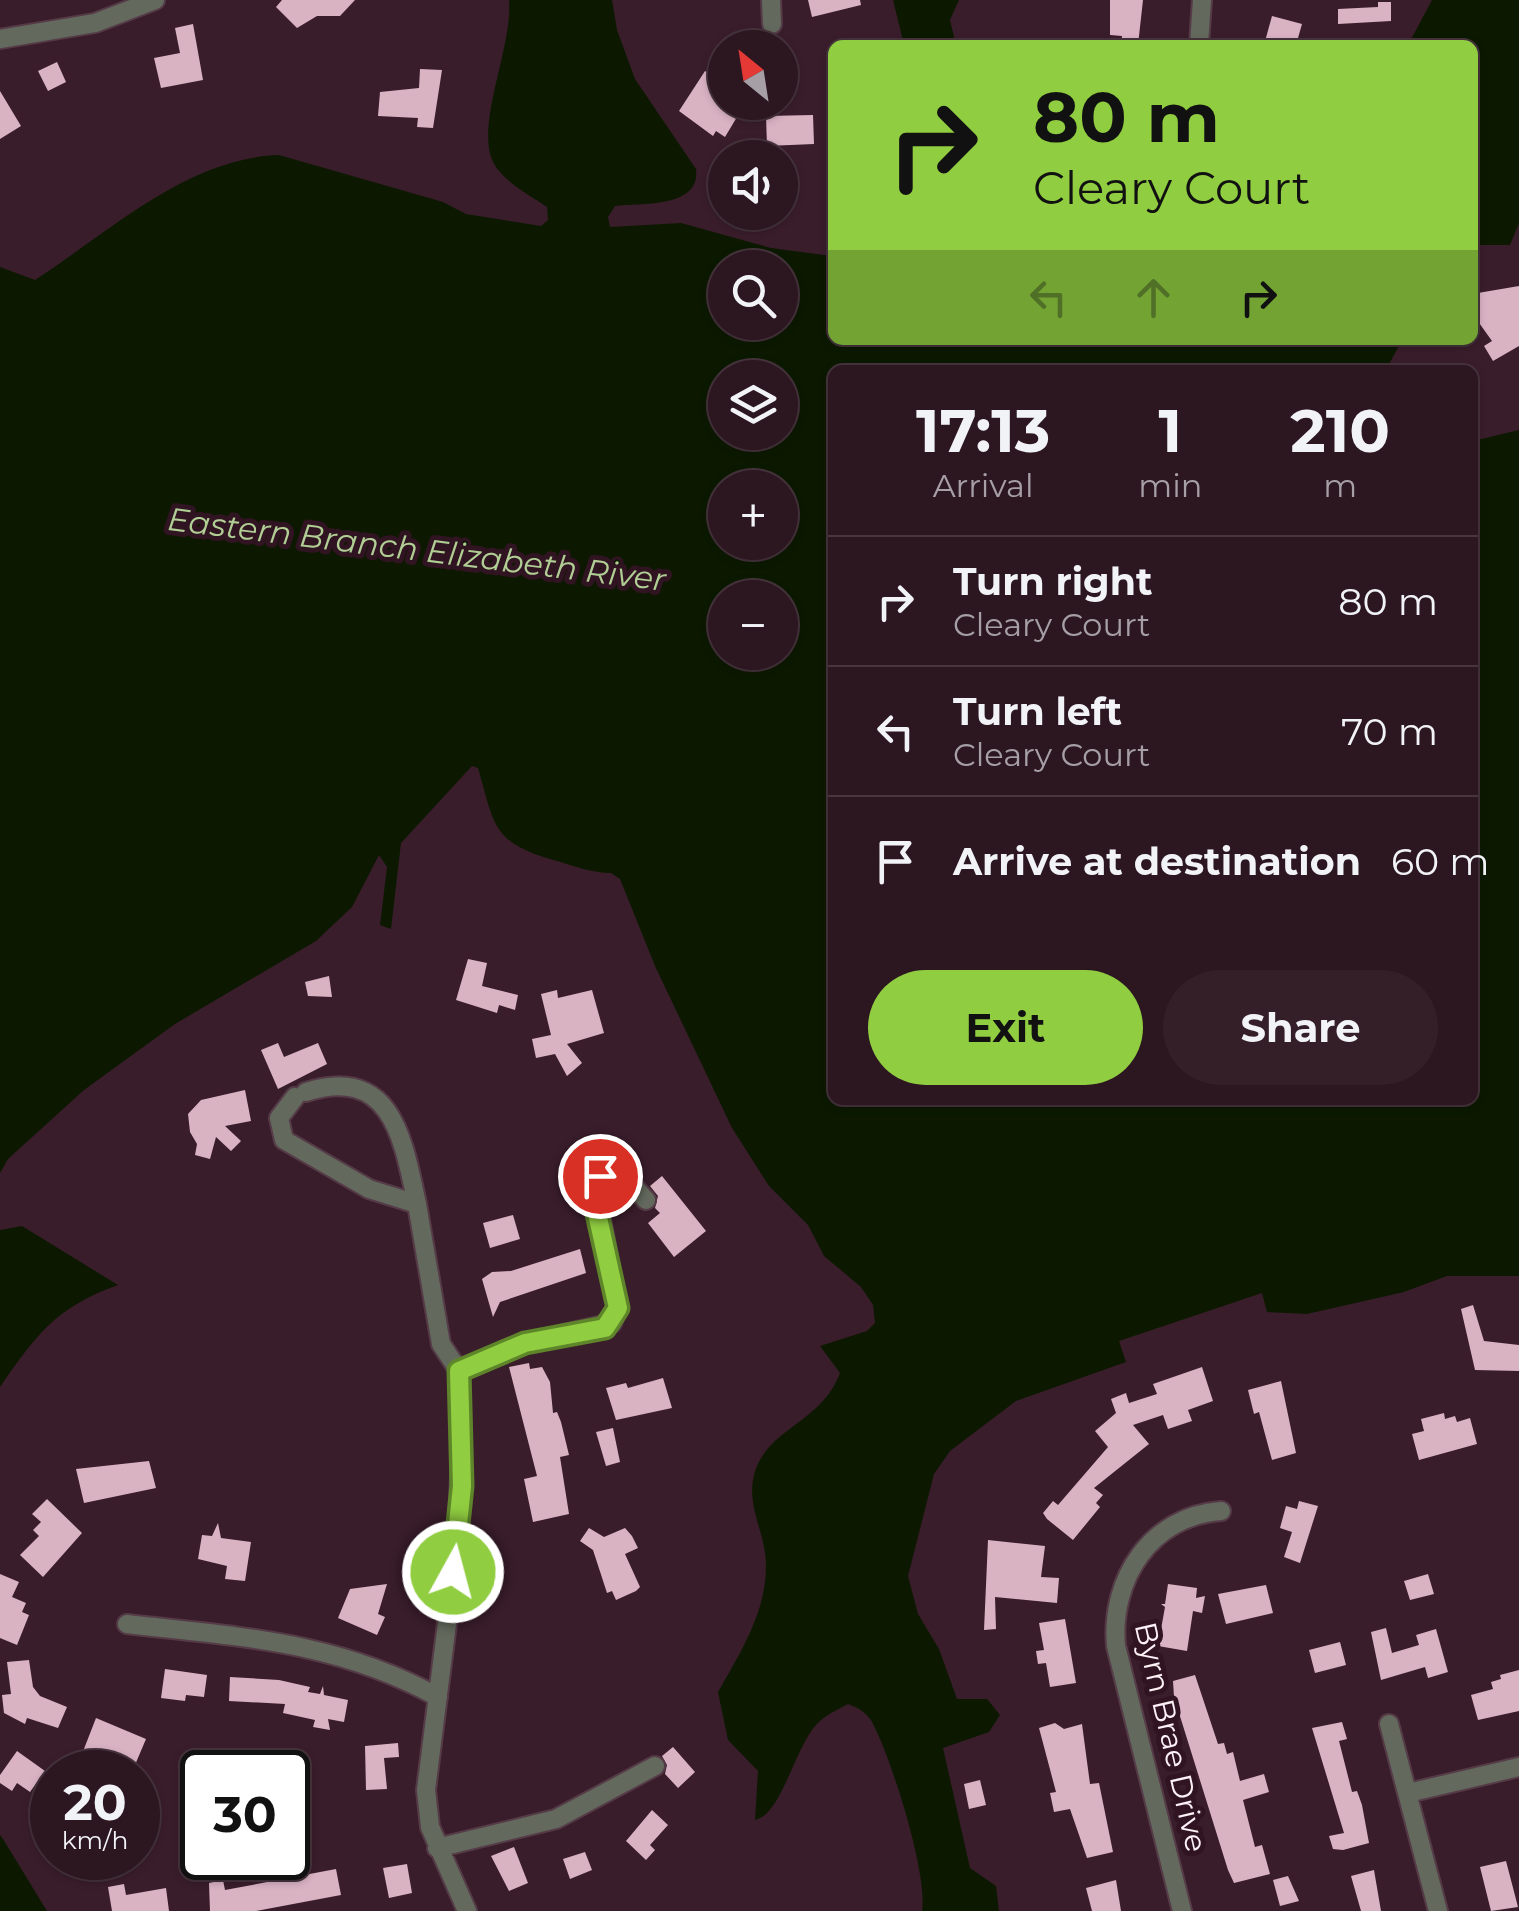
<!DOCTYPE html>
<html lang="en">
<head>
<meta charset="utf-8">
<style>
  :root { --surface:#2c1620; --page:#341f29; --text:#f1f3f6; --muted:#a69fa5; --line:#48353e; --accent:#90cd40 }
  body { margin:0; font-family:Montserrat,sans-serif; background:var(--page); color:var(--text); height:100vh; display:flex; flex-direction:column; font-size:38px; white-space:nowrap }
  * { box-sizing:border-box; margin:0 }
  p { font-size:32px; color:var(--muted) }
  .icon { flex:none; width:55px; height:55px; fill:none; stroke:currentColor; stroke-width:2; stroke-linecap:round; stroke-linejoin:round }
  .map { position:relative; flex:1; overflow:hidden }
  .sheet { position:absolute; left:828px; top:365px; width:650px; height:740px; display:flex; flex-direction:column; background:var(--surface); border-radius:15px; box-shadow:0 2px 8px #0004,0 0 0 2px var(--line) }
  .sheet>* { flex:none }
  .hud { position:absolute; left:828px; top:40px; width:650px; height:305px; border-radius:15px; box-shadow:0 2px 8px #0004,0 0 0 2px var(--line); background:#90cd40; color:#111; overflow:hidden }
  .needle { width:65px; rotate:330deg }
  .buttons { position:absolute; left:708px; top:30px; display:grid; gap:20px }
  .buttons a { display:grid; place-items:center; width:90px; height:90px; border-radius:50%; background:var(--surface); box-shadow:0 2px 8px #0004,0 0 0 2px var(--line); font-size:50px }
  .speed { position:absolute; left:30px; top:1750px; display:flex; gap:20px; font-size:50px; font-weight:700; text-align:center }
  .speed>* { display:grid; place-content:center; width:130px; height:130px; border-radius:50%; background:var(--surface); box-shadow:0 2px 8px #0004,0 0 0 2px var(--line); line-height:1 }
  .speed small { font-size:25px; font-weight:400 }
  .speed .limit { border:5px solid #111; border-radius:15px; background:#fff; color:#111 }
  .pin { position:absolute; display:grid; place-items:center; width:85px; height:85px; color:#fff; margin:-42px; border:5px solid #fff; border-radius:50%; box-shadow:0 2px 10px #0007 }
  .me { position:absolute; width:110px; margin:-55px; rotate:7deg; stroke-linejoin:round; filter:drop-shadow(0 0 8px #0008) }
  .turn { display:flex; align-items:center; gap:35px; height:210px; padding:0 40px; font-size:45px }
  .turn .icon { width:130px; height:130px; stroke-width:2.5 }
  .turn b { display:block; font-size:70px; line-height:85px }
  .lanes { display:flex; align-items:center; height:95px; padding:0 40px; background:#0003; justify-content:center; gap:50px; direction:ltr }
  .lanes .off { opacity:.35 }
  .eta { display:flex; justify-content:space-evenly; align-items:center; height:170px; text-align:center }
  .eta b { font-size:60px; font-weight:700; line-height:70px }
  .cta { display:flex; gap:20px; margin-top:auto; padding:20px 40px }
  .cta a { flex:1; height:115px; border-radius:60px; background:var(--accent); color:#111; font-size:40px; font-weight:700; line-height:115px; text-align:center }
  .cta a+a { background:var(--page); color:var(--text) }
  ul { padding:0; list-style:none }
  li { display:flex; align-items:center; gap:30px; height:130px; padding:0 40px; border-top:2px solid var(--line) }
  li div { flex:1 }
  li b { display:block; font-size:38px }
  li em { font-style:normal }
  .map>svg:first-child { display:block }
  .water { fill:#0c1900; fill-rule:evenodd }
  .building { fill:#dab3c3 }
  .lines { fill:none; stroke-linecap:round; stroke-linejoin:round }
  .minor-casing { stroke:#553b47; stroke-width:22 }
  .minor { stroke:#636a5d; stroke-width:18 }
  .route-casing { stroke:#5e852a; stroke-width:25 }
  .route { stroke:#90cd40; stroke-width:18 }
  .labels { text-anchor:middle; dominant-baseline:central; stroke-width:10; stroke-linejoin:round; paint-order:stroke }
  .street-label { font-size:30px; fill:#fdf1f6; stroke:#301421 }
  .water-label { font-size:32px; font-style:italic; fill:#b1ce95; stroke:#301421 }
</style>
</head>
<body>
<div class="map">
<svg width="1519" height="1911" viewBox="0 0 1519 1911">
  <rect width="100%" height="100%" fill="#3a1d2b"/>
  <path class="water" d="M509,0H612L617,30L635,79L696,169C701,208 643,203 615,206L608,217L610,227L681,223L771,248L832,256V340H1402L1386,370H832V1100H1472L1473,441L1519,430V1276H1447L1404,1292L1307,1314L1267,1312L1262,1293L1119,1341L1126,1362L1016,1401L950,1451L934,1474L908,1576L918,1614L939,1649L957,1699H987L1000,1715L989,1732L943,1748L970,1868L996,1886L999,1911H922C928,1874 891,1757 872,1722C866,1712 858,1708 848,1704C839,1709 828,1714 820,1721C795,1743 783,1814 755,1820L758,1771L728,1740L718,1692C743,1648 776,1597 763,1542C758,1521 748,1499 754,1475C766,1428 821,1424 840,1373L820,1346L867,1331L875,1323L873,1305L861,1287L824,1256L808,1225L769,1186L732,1128L655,966L620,879L611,873C592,873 574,866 557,861C492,843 495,827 478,768L472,766L401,843L391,929L380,925L387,867L379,855L352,907L316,941L175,1024L84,1090L8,1159L0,1173V267L35,280C109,232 187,158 279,155L443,202L466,214L541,226L548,220L547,207C530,195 503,182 493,162C475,124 513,47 509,0ZM725,268H780V322H725ZM725,378H780V432H725ZM725,488H780V542H725ZM725,598H780V652H725Z
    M893,0H959L950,20L956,45H904Z
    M1432,0H1519V223L1510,245H1479L1473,255L1472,45H1408Z
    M22,1226L118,1285C56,1307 36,1335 0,1387V1230Z
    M0,1835L3,1839L47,1911H0Z"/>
  <path class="building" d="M282,0H355L340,16H317L297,28L276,7Z
    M808,0H860L861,5L812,17Z
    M1110,0H1143L1138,45H1121L1122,36L1110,35Z
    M1378,2H1391V21L1338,24V9L1378,7Z
    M1272,16L1302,24L1296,45H1264Z
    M193,24L203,80L161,88L154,58L180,53L175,28Z
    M57,62L66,82L48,91L38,71Z
    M420,69L442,70L433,128L417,127L418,118L378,116L380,92L419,88Z
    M705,71L722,81L715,92L740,112L725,137L716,131L713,136L679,111Z
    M0,91L21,126L0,139Z
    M813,115L814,144L767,146L766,116Z
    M1519,286V346L1493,361L1484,346L1492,341L1472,313V294Z
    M468,959L487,963L482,986L518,995L515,1010L499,1005L497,1013L456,1000Z
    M329,976L332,997L308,996L305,982Z
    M557,990L558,998L592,990L604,1033L567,1044L582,1063L567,1076L555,1054L536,1058L532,1039L551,1035L541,994Z
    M278,1043L284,1057L318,1043L327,1064L278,1089L261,1050Z
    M245,1090L251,1121L225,1126L241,1141L231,1151L216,1137L210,1159L195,1155L197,1144L190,1132L188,1114L201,1100Z
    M662,1176L706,1231L674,1257L648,1223L660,1213L655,1208L658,1196L650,1186Z
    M513,1215L520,1239L490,1248L483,1223Z
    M580,1249L586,1273L500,1302L493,1317L482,1279L492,1272L511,1271Z
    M1473,1305L1484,1341L1519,1345V1371L1475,1370L1461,1309Z
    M529,1363L530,1369L542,1367L550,1382L553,1413L557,1412L561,1422L569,1455L560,1457L569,1514L533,1522L524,1479L537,1476L509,1367Z
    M1202,1367L1213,1401L1188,1410L1192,1421L1168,1429L1163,1415L1133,1425L1149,1444L1094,1488L1103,1495L1096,1503L1100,1507L1073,1540L1047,1519L1043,1513L1053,1501L1058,1505L1108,1447L1095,1431L1116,1413L1111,1399L1126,1393L1129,1403L1157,1394L1153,1384Z
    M663,1378L672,1408L616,1420L606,1388L626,1383L628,1388Z
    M1281,1381L1296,1453L1272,1460L1259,1412L1254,1414L1248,1390Z
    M1444,1413L1445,1419L1455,1416L1457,1422L1470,1418L1477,1444L1419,1460L1412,1434L1424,1431L1421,1419Z
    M613,1428L620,1462L606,1466L596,1432Z
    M149,1461L156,1488L84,1503L76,1469Z
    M47,1499L82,1533L43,1577L20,1555L39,1536L33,1530L41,1522L32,1514Z
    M1299,1501L1318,1506L1300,1563L1284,1557L1292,1532L1280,1528L1286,1506L1297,1509Z
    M218,1523L221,1538L251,1542L245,1581L225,1579L227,1566L198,1559L202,1535L212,1536Z
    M589,1528L604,1537L625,1528L632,1536L638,1548L625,1554L640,1587L636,1591L616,1600L612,1591L607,1593L593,1550L580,1541Z
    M988,1540L1045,1546L1041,1577L1059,1578L1057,1603L995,1597L996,1629L984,1630Z
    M0,1574L19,1582L12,1597L26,1603L22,1612L29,1615L17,1645L0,1638Z
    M1428,1574L1434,1594L1410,1600L1404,1581Z
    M387,1584L378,1614L385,1617L377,1635L338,1618L350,1589Z
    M1168,1584L1197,1588L1196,1598L1205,1596L1202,1613L1193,1611L1187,1651L1158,1646L1165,1607L1161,1604H1165Z
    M1266,1585L1273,1613L1226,1624L1218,1594Z
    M1065,1619L1076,1683L1050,1687L1046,1663L1038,1664L1036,1651L1044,1650L1039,1623Z
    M1386,1628L1392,1653L1419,1645L1416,1635L1436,1629L1448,1672L1428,1678L1425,1667L1381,1680L1371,1632Z
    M1340,1642L1346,1665L1315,1673L1309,1650Z
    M29,1660L33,1687L40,1696L67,1707L58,1728L27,1718L25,1724L4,1713L2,1695L11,1694L7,1662Z
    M165,1669L207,1675L204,1697L186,1695L185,1701L161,1698Z
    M1519,1670V1711L1478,1720L1471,1695L1493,1689L1491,1682L1501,1679L1500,1675Z
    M1195,1675L1218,1744L1224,1743L1227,1754L1233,1752L1240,1781L1264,1774L1269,1792L1243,1800L1255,1847L1262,1845L1270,1874L1234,1883L1228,1870L1174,1697L1173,1681Z
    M230,1677L279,1680L310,1687L308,1692L320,1694L323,1686L324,1695L348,1700L344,1722L328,1719L330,1730L313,1727L315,1720L283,1713L285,1704L229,1701Z
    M96,1718L146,1739L132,1772H96L100,1762L82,1754Z
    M1342,1722L1347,1739L1339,1741L1352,1792L1357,1791L1362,1805L1369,1843L1343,1850L1333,1849L1329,1836L1344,1833L1312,1728Z
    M1055,1723L1064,1729L1082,1724L1090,1784L1099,1783L1113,1852L1087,1858L1070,1809L1054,1812L1050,1793L1056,1792L1039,1728Z
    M398,1743L399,1757L384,1758L387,1789L366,1790L365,1746Z
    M673,1747L695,1772L678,1788L665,1774L667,1765L662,1756Z
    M17,1751L45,1771L30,1792L17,1783L12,1791L0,1783V1775Z
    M980,1780L986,1805L969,1809L964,1784Z
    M652,1810L668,1825L650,1845L655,1850L646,1860L626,1841Z
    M514,1847L528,1883L509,1891L491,1856Z
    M585,1852L592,1870L570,1879L563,1859Z
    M1506,1861L1518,1907L1491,1911L1480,1867Z
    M407,1864L412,1893L389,1898L383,1868Z
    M336,1869L341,1895L256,1911H210L209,1883L223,1880L225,1890Z
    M1374,1870L1381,1911H1361L1351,1876Z
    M1288,1876L1299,1901L1280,1906L1273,1880Z
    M1116,1880L1121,1911H1092L1086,1888Z
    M124,1884L126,1895L166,1888L169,1911H112L108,1887Z"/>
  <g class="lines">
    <g class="minor-casing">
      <path id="minor" d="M771,0L772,24
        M0,39L95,23L155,0
        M1199,45L1202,0
        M295,1097L279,1118L284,1140L369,1189L417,1204C403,1139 392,1065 306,1092
        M417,1204L441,1344L459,1371L462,1429L457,1544L426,1790L430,1827L467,1911
        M459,1371L525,1343L612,1323L618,1308L594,1183L609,1173L634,1187L646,1200
        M127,1624C240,1637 336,1641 438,1697
        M1389,1724L1438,1911
        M1408,1793L1519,1767
        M437,1848L556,1819L655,1766
        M1182,1911L1116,1646C1110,1579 1151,1516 1221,1511"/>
    </g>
    <use href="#minor" class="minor"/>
  </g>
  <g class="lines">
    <g class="route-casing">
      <path id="route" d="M453,1572L462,1486L459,1371L525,1343L605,1328L618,1308L592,1191L600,1176"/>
    </g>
    <use href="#route" class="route"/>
  </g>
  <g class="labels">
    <g class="street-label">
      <text transform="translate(1171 1737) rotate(77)">Byrn Brae Drive</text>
    </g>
    <g class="water-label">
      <text transform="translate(417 549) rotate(7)">Eastern Branch Elizabeth River</text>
    </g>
  </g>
</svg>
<div class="buttons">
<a><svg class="needle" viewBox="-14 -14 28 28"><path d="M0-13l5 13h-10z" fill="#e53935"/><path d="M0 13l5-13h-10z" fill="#a69fa5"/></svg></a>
<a><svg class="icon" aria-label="sound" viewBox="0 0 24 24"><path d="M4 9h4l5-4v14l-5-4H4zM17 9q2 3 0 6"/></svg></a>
<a><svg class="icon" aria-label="search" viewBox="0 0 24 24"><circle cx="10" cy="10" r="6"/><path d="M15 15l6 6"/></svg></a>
<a><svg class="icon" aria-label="layers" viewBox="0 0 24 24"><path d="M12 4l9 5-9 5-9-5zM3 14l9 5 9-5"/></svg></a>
<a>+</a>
<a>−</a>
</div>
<div class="speed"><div>20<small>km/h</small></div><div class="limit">30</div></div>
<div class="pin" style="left:600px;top:1176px;background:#d93025"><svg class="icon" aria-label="arrive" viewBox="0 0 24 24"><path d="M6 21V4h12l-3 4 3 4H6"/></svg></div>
<svg class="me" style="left:453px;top:1572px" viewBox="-20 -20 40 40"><circle r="17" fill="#90cd40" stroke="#fff" stroke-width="3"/><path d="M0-11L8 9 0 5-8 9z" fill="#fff"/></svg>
<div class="hud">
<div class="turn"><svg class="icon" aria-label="right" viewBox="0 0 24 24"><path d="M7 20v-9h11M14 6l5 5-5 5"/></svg><div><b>80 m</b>Cleary Court</div></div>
<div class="lanes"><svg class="icon off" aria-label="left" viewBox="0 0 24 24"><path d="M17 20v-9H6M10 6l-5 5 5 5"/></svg><svg class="icon off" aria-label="ahead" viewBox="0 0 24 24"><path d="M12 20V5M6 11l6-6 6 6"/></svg><svg class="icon" aria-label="right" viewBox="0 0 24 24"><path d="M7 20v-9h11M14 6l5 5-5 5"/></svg></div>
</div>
<section class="sheet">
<div class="eta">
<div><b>17:13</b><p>Arrival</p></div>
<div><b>1</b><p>min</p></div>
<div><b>210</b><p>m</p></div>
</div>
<ul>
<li><svg class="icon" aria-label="right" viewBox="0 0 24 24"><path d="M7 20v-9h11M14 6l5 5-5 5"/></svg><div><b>Turn right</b><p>Cleary Court</p></div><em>80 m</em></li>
<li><svg class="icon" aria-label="left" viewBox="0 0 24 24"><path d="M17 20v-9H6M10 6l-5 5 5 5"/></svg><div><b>Turn left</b><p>Cleary Court</p></div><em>70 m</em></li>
<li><svg class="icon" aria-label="arrive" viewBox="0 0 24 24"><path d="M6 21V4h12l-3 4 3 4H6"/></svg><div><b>Arrive at destination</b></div><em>60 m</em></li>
</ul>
<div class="cta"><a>Exit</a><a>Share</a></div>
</section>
</div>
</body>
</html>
